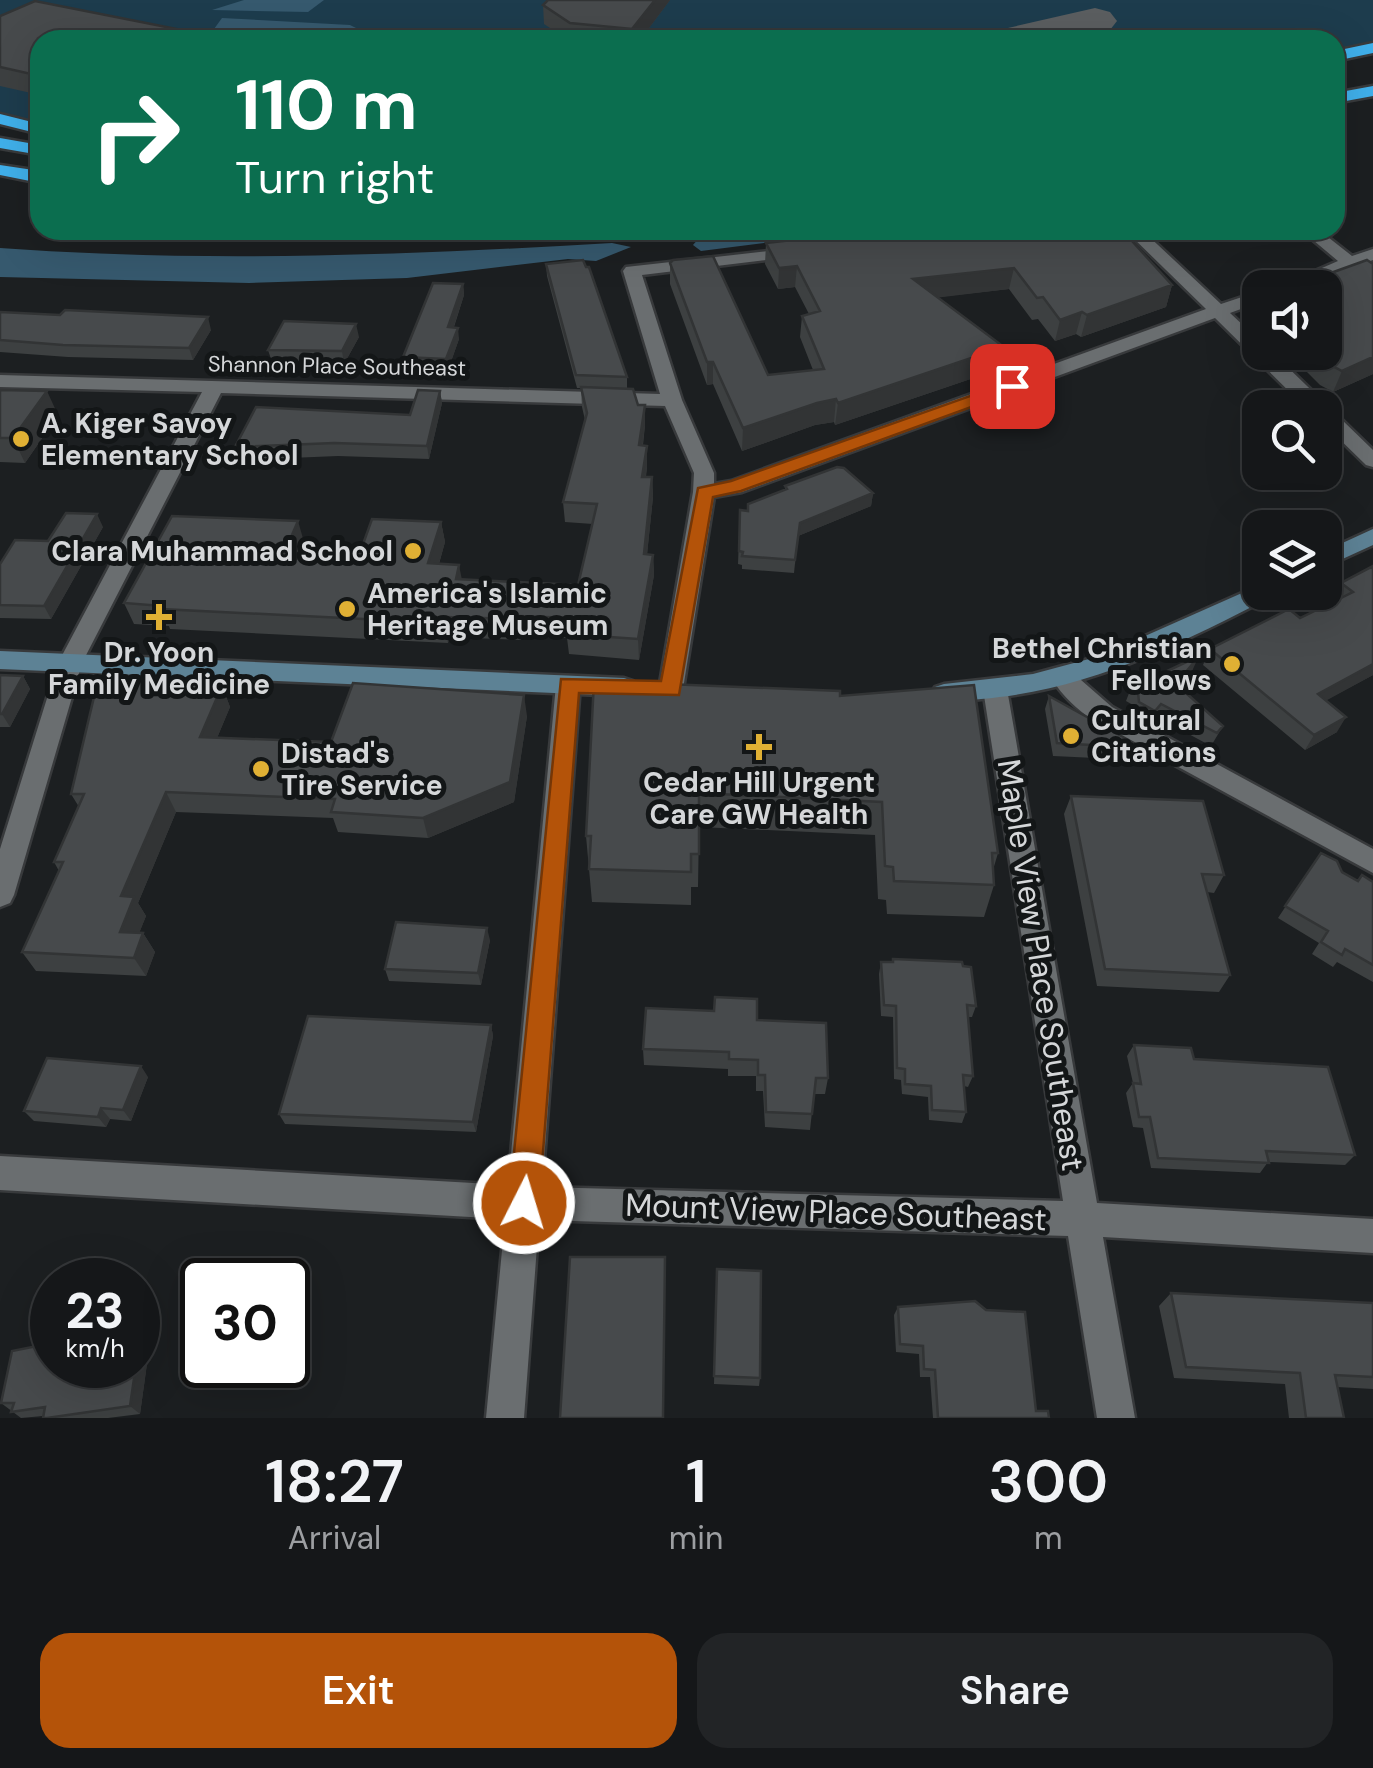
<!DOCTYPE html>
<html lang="en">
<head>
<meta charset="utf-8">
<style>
  :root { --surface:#151719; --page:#222426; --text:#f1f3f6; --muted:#9d9fa2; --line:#343638; --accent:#b45309 }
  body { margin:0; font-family:"DM Sans",sans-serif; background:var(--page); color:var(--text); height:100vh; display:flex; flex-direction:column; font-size:38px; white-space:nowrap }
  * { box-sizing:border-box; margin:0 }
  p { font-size:32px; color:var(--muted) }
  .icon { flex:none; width:55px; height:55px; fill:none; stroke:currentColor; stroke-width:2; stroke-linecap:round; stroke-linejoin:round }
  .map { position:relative; height:1418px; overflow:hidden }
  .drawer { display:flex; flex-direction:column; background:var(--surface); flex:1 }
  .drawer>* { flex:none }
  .top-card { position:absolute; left:30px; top:30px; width:1315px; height:210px; border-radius:30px; box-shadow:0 10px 40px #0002,0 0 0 2px var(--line); background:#0b6e4f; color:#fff; overflow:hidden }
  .controls { position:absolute; left:1242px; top:270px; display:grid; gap:20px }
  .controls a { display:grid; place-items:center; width:100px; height:100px; border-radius:20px; background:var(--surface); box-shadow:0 10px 40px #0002,0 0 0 2px var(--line); font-size:50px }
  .speed { position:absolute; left:30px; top:1258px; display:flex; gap:20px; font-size:50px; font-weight:700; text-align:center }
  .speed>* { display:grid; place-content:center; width:130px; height:130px; border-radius:50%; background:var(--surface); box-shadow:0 10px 40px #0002,0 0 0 2px var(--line); line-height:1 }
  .speed small { font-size:25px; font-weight:400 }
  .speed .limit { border:5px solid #111; border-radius:15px; background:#fff; color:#111 }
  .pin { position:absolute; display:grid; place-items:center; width:85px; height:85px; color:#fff; margin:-42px; border-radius:20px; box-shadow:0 5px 15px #0006 }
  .me { position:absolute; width:110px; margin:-55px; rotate:5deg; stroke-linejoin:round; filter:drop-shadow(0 0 8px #0008) }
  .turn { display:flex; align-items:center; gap:35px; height:210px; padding:0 40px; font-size:45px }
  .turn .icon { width:130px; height:130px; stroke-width:2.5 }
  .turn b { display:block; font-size:70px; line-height:85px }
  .eta { display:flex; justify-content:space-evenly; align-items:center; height:170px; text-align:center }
  .eta b { font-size:60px; font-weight:600; line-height:70px }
  .primary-button { display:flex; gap:20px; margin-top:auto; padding:20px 40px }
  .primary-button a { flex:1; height:115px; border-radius:30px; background:var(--accent); color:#fff; font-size:40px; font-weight:600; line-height:115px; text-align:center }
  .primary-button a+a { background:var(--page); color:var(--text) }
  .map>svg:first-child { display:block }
  .green { fill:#1d3c4d }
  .forest { fill:#36596e }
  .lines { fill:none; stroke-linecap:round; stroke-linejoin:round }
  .taxiway { fill:#5b5e60; fill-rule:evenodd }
  .street-casing { stroke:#383a3c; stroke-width:5 }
  .secondary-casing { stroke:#383a3c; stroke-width:5 }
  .highway-casing { stroke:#383a3c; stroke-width:5 }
  .street { fill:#6a6e70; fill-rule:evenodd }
  .secondary { fill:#5d8295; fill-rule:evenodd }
  .highway { fill:#40b0eb; fill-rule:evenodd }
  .wall { fill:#3d4041 }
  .shaded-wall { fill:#323435 }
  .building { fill:#474a4c; stroke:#323435; stroke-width:2.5 }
  .route { fill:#b45309; stroke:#753606; stroke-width:2.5 }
  .poi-dot { fill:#e0b034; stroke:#131617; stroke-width:4 }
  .labels { text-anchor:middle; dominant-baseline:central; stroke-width:10; stroke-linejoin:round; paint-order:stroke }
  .far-street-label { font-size:22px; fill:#d5d7d9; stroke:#131617 }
  .poi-label { font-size:28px; font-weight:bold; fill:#d5d7d9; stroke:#131617; text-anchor:start }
  .near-street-label { font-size:32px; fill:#d5d7d9; stroke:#131617 }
</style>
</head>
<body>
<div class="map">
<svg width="1373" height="1418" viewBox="0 0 1373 1418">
  <rect width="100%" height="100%" fill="#1c1f21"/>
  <path class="green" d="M0,0H1373V41L1335,50V40H40V129L0,117Z"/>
  <path class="forest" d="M244,0H324L308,12L212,10Z
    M222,18L350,25L366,33L380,29L405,33L407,40H306L282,33L252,35L241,29H214Z
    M743,230H868L701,251L693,245C704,231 727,238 743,230Z
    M612,243L631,247L596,261L568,259L407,278L249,283L0,277V248C205,263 407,255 612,243Z"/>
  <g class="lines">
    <path class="taxiway" d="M1095,8L1110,12L1117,21L1110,30L1071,40H992L999,30Z"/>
    <g class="street-casing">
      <path id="street" d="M1125,230H1142L1221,304L1260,291V302L1230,313L1260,341V352H1272L1373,450V467L1366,465L1325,425V408H1306L1215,318L742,492L714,497L683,689L680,695H662L659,689L693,492L694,473L665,406L221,393L82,663L14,895L10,903L0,907V849L58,663L202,392L0,387V375L660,394L623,271L626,267L805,247L807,251L799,256L642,275L682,400L714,473V484L731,481L1206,309Z
        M1301,230H1319L1352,256L1373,249V260L1362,264L1373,273V286L1348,269L1301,288H1276L1338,261Z
        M1064,670L1073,673L1112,707L1373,849V873L1094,721C1077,709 1063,697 1052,679Z
        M568,676L577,679L580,685L542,1187L1063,1201L983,689L986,683H1004L1007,689L1097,1203L1373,1219V1253L1103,1237L1135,1418H1097L1068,1236L539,1220L524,1418H486L505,1219L0,1190V1156L508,1185L556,685L559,679Z"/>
    </g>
    <g class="secondary-casing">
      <path id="secondary" d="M1373,529V545L1325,567V551Z
        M1260,585V592H1272L1269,598C1178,645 1085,691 981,699C966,700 950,704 935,699L932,693L935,687L944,684L1033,674L1100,656Z
        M0,651L624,678L633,681L636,687L633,693L624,696L0,669Z"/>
    </g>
    <g class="highway-casing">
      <path id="highway" d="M1373,43V53L1335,61V51Z
        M1373,86V96L1335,103V93Z
        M0,114L40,124V134L0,124Z
        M0,138L40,145V155L0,148Z
        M0,165L40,171V183L0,175Z"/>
    </g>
    <use href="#street" class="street"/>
    <use href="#secondary" class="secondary"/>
    <use href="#highway" class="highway"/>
  </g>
  <path class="wall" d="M670,0L640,40H568L544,24L543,5Z
    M0,16L40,40V95L0,86Z
    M766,243L1172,285L1166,307L1081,337L1076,334L1055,341L1038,319L1032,320L1009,289L938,297L1000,369L835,425L834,422L815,425L742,451L713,384L707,385L670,284V263L768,375L813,370L800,337L802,316L809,314L795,287L778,289L765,264Z
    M546,264L627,377V389L638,405H645V425L643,445L647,466L646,477H652L653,497L647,554L653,555L654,575L639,660L569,654L567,638L521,636V640L449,637L448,643L170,629L169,626L134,624L124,603L304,542L297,559L357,561L441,522L445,542L439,564L462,579L578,585L593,524L565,522L563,502L585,420L582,407L581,388H577L547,276Z
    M1373,264V374L1333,392L1320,385L1287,352H1325Z
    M463,284L464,295L454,327L459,339L448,370L406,368L403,357Z
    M1260,298V326L1252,318Z
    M0,312L211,330L193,360L68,357L0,352Z
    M359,337L344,364L272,362L268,350Z
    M0,390L58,415L25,463L0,462Z
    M440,391L442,403L429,459L338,456L240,460L235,447L410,415Z
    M785,486L873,493L871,506L798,536L794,573L742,569V565L738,564L740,510L747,511L785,489Z
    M103,527L51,619L0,618V564L48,541Z
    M1373,566V675L1326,700L1337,732L1305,750L1203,665L1210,649L1300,618L1335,601L1332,599L1341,583Z
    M1193,669L1179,687L1223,726L1211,746L1155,716L1150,723L1134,715L1133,705L1126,701L1131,688Z
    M0,675L23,676L30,689L10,727H0Z
    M222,686L230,707L217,738L331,742L527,716L514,802L428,838L338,832L333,818L176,812L138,903L146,916L139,933H143L155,952L146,976L36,971L22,952L59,871L54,862L79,807L71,794Z
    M840,696L998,853L993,870L994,885L984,917L887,914L886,900L878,899L875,835L699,827L698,887H691V905L592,902L586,836Z
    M1049,696L1143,748L1138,760L1053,756L1045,709Z
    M1071,796L1224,875L1214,893L1207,892L1230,975L1219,992L1097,986L1064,814Z
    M1321,853L1342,872L1358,881L1373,882V982L1337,962L1333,967L1312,954L1319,943L1278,918Z
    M490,940L481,985L389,981L385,969Z
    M893,959L976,1006L972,1017H968L973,1076L968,1087L964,1086L966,1112L962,1123L929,1120L928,1097L902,1094L901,1080L894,1079L893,1017L881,1016L879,974L881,962H892Z
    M757,1020L828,1078L825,1094H814L810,1130L765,1127L763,1091H756V1076H728V1069L644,1065L643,1049Z
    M491,1025L493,1036L476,1132L285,1124L279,1114Z
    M1134,1045L1194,1059L1355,1155L1345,1165L1268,1162L1260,1173L1151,1168L1143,1128L1133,1127L1126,1093L1133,1083L1127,1056Z
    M148,1077L131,1121L110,1119L106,1127L34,1121L24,1111Z
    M717,1269L760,1378L759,1386L714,1384Z
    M1171,1293L1373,1303V1389L1337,1387L1344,1418H1289L1285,1384L1174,1378L1159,1306Z
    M898,1307L1036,1411L1049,1418H933L930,1377H920L919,1354L896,1352L894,1315Z
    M142,1326L151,1335L140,1414L108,1418H43V1416L21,1418L1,1403Z"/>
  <path class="shaded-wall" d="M655,0H670L640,40H633L632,29Z
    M797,266L795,287L778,289L779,268Z
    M1014,268L1009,289L910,301L913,279Z
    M463,284L464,295L450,338L448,327Z
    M1172,285L1166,307L1081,337L1087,315Z
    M1082,312L1076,334L1055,341L1060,320Z
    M208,317L211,330L193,360L189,348Z
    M356,324L359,337L344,364L342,351Z
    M458,328L459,339L448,370L446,359Z
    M1004,347L1000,369L835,425L838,403Z
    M1373,357V374L1333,392L1342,371Z
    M707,362H713V384L707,385Z
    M47,391L58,415L25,463L13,438Z
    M440,391L442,403L429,459L427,446Z
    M836,399L834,422L815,425L742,451L743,428L817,403Z
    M645,405V425L640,465L639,445Z
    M647,446V466L643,497L642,477Z
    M652,477L653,497L645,575L644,554Z
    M873,493L871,506L798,536L794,573L800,523Z
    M97,514L103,527L51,619L44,606Z
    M298,521L304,542L289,579L282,558Z
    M441,522L445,542L433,584L428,563Z
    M653,555L654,575L639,660L638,639Z
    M459,565L463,585L456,579Z
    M445,617L449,637L448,643L443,623Z
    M1199,656L1193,669L1171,697L1176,684Z
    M1373,664V675L1309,710L1318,694Z
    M23,676L30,689L10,727L2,714Z
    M222,686L230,707L209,757L200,737Z
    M524,695L527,716L514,802L428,838L423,818Z
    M1346,717L1337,732L1305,750L1314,735Z
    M166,792L176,812L138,903L146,916L132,951L120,932L121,896Z
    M487,928L490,940L481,985L478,973Z
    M143,933L155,952L146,976L134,958Z
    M491,1025L493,1036L476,1132L473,1122Z
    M141,1066L148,1077L131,1121L123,1110Z
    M101,1108L110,1119L106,1127L98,1117Z
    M142,1326L151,1335L140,1414L130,1406Z"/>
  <path class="building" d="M548,0H655L632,29L570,23L543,5Z
    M35,1L232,40H40V76L0,67V16Z
    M880,230H1122L1172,285L1087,315L1082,312L1060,320L1043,297L1037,298L1014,268L913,279L1004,347L838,403L836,399L817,403L743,428L713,362H707L670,263L673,260L713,256L768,375L824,369L802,316L820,311L797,266L779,268L766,243Z
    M583,260L586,267H589L627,377L576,375L546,264Z
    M1367,260L1373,264V357L1342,371L1329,364L1318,352H1325V288H1289Z
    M433,283L463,284L448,327L458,328L446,359L403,357Z
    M65,310L208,317L189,348L63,345L0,340V312L60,315Z
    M284,321L356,324L342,351L268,350Z
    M581,387L633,389L638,405H645L639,445L647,446L642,477H652L644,554L653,555L638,639L567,634L571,618L519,616L518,619L445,617L443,623L161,609L163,606L124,603L172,516L298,521L282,558L357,561L372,519L441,522L428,563L459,565L456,579L578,585L597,504L563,502L587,413Z
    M0,390L47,391L13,438H0Z
    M418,390L440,391L427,446L334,443L235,447L256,407L410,415Z
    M837,467L844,468L873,493L800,523L795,560L742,556L743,552L739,551L740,510L748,511V504L787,489L785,486Z
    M66,513L97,514L44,606L0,605V564L15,540L48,541Z
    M1373,566V664L1318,694L1346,717L1314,735L1210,649L1289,609L1300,618L1353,592L1341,583Z
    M1199,656L1176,684L1223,726L1217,733L1161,704L1155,711L1139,702L1138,692L1131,688Z
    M0,675L23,676L2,714H0Z
    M98,680L222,686L200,737L331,742L353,683L524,695L510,782L423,818L331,812L335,799L166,792L121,896L134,897L120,932L143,933L134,958L22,952L63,862H54L84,794H71Z
    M594,681L840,691V696L974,685L998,853H992L994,885L894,881L893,867L885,866L882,802L699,793V854H691V872L589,869L591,836H586Z
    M1049,696L1143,748L1057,743Z
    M1071,796L1203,801L1224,875L1202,874L1230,975L1105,969Z
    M1321,853L1337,861L1342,872L1358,881L1362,875L1373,882V965L1345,949L1342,955L1321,942L1328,931L1285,906Z
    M396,922L487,928L478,973L385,969Z
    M893,959L962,962L963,966L971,967L976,1006L967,1005L973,1076L963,1075L966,1112L932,1110L931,1086L905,1084V1069L897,1068L896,1006L884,1005L881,962H893Z
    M715,997L757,999V1020L826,1023L828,1078H816L812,1114L766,1112L765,1075H758V1060L729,1059V1052L643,1049L646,1008L714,1011Z
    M308,1016L491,1025L473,1122L279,1114Z
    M1134,1045L1191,1048L1194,1059L1328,1067L1355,1155L1266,1151L1269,1163L1158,1158L1150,1117H1139L1133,1083L1141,1084Z
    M47,1058L141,1066L123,1110L101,1108L98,1117L24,1111Z
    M570,1257H665L663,1418H560Z
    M717,1269L761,1271L760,1378L714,1376Z
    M1171,1293L1373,1303V1377L1335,1375L1344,1418H1306L1300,1373L1186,1367Z
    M975,1301L986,1310L1025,1312L1036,1411H1048L1049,1418H938L935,1370L924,1369L923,1346L900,1344L898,1307Z
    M142,1326L138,1357V1327Z
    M52,1343V1365H136L130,1406L47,1418H43L45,1407L11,1412L14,1403H1L12,1351Z"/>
  <path class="route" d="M1012,381L1021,386L1018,390L741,491L713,497L679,695L579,693L539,1203L535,1214L524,1219L513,1214L509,1203L561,679L661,681L698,488L731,481Z"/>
  <g class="poi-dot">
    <circle cx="21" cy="439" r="10"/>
    <circle cx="413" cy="551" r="10"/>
    <circle cx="347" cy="609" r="10"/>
    <path d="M154 602h10v10h10v10h-10v10h-10v-10h-10v-10h10z"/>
    <circle cx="1232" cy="664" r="10"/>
    <circle cx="1071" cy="736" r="10"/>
    <path d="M754 732h10v10h10v10h-10v10h-10v-10h-10v-10h10z"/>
    <circle cx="261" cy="769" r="10"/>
  </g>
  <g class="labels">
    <g class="far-street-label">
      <text transform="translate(337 366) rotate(1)">Shannon Place Southeast</text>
    </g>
    <g class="poi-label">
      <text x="41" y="423">A. Kiger Savoy<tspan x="41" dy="32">Elementary School</tspan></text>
      <text x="393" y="551" text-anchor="end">Clara Muhammad School</text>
      <text x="367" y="593">America's Islamic<tspan x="367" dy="32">Heritage Museum</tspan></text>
      <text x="1212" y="648" text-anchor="end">Bethel Christian<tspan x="1212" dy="32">Fellows</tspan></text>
      <text x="159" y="652" text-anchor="middle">Dr. Yoon<tspan x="159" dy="32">Family Medicine</tspan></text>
      <text x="1091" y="720">Cultural<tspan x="1091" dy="32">Citations</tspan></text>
      <text x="281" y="753">Distad's<tspan x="281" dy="32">Tire Service</tspan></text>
      <text x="759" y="782" text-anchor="middle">Cedar Hill Urgent<tspan x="759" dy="32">Care GW Health</tspan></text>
    </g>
    <g class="near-street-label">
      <text transform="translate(1041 965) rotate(81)">Maple View Place Southeast</text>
      <text transform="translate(836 1212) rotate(2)">Mount View Place Southeast</text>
    </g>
  </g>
</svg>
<div class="controls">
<a><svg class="icon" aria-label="sound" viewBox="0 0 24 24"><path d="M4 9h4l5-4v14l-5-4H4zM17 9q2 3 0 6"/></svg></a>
<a><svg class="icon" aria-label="search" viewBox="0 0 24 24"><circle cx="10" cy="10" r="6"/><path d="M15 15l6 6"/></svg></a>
<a><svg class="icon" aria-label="layers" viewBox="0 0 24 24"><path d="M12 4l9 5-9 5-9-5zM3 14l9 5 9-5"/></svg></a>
</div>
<div class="speed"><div>23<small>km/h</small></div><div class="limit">30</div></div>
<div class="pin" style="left:1012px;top:386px;background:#d93025"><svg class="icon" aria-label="arrive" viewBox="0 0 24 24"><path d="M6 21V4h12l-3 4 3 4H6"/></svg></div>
<svg class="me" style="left:524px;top:1203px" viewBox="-20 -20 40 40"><circle r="17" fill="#b45309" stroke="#fff" stroke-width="3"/><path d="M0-11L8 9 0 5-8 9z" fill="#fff"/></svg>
<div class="top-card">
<div class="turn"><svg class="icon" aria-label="right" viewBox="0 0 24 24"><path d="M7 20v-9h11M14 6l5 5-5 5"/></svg><div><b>110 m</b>Turn right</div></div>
</div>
</div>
<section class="drawer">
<div class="eta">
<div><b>18:27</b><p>Arrival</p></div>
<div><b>1</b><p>min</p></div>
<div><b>300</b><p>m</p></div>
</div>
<div class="primary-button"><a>Exit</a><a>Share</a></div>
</section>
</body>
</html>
